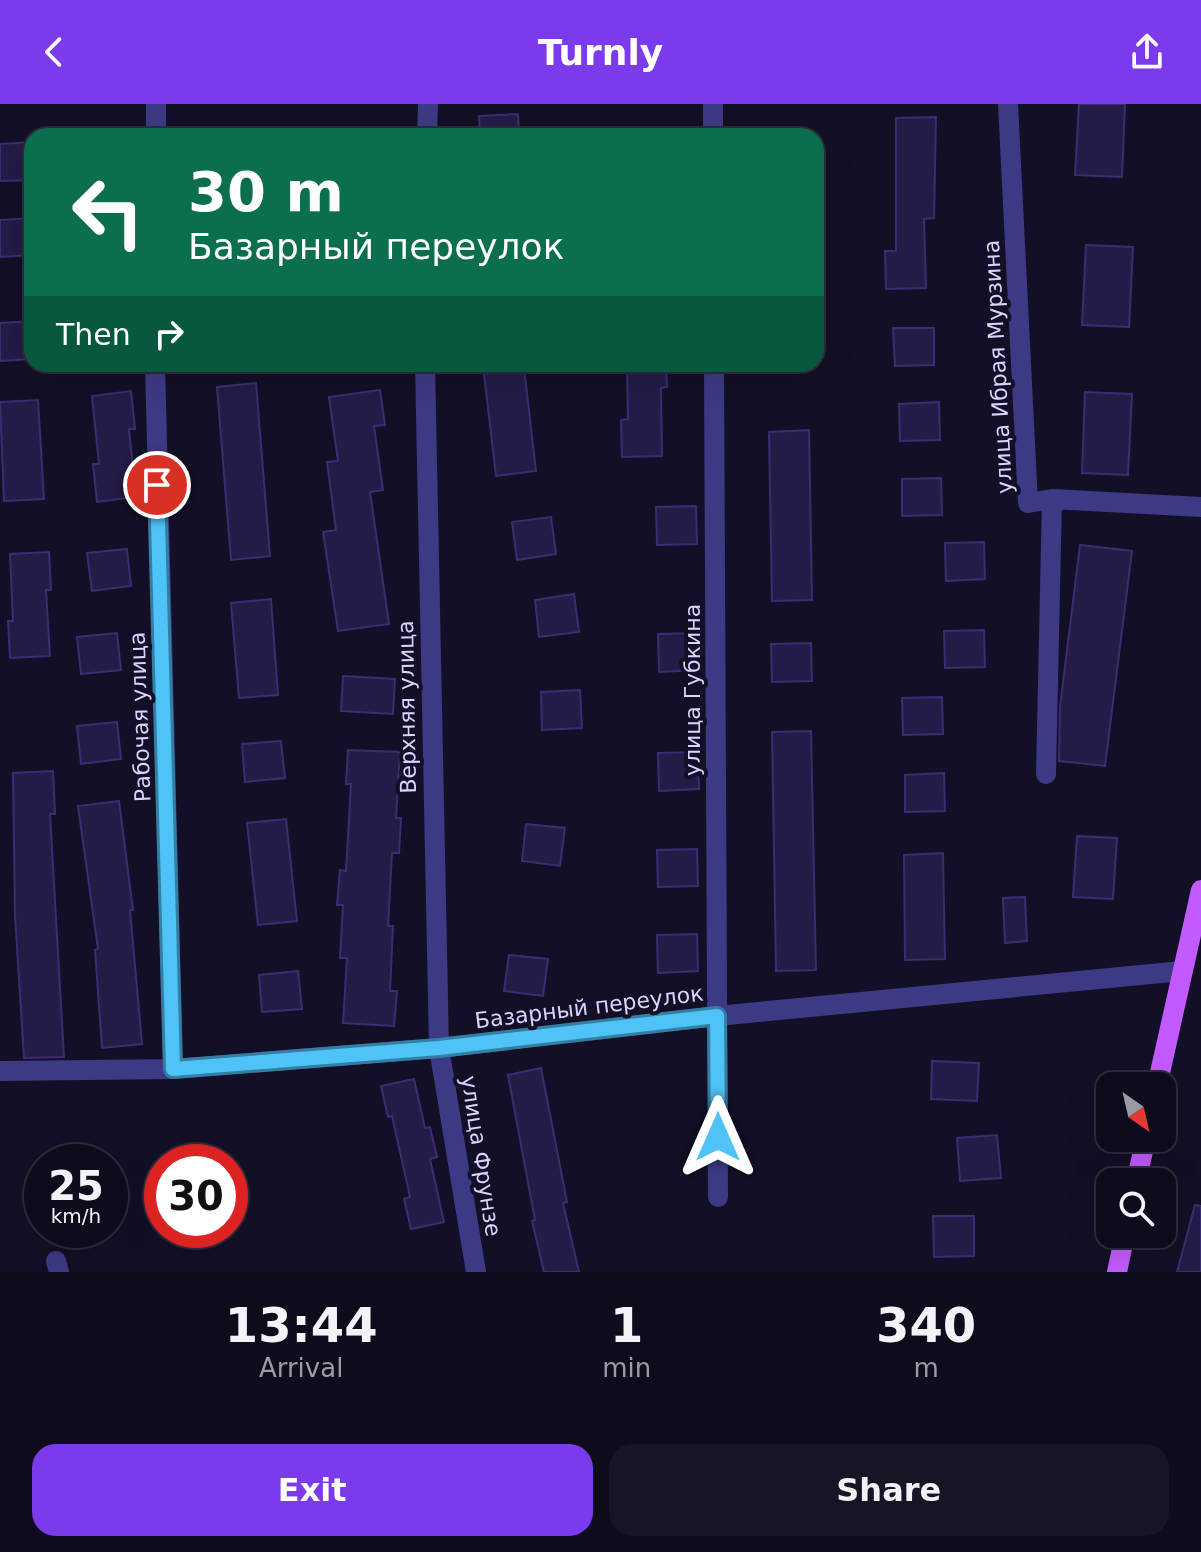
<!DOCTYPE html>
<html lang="en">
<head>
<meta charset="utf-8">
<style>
  :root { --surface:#0e0b1c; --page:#171425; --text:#f1f3f6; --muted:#9b9ba3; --line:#2e2b3b; --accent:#7c3aed }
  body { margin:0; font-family:"DejaVu Sans",sans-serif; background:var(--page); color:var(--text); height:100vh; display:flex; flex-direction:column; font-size:30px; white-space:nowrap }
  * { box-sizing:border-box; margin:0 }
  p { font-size:26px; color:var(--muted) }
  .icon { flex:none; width:44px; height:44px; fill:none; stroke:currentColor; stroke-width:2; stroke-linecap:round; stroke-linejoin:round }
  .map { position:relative; height:1168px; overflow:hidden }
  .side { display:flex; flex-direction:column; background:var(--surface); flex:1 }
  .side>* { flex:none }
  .guide { position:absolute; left:24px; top:24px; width:800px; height:244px; border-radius:24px; box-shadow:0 8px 32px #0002,0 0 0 2px var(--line); background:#0b6e4f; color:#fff; overflow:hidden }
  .needle { width:52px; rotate:146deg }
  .buttons { position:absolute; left:1096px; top:968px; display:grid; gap:16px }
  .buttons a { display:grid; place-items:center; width:80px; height:80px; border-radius:16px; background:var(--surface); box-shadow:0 8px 32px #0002,0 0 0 2px var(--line); font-size:40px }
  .speed { position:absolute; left:24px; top:1040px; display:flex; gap:16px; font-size:40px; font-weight:700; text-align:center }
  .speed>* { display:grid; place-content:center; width:104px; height:104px; border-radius:50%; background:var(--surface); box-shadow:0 8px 32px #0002,0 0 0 2px var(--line); line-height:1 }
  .speed small { font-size:20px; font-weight:400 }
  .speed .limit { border:12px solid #d22; background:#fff; color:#111 }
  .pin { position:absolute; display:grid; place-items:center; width:68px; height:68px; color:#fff; margin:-34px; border:4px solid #fff; border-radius:50%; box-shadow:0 2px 8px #0007 }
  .me { position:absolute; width:88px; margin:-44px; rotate:0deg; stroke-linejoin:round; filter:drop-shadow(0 0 6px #0008) }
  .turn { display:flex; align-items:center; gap:28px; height:168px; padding:0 32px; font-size:36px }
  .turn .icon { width:104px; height:104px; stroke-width:2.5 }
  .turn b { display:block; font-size:56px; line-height:68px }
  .then { display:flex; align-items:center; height:76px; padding:0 32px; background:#0003; gap:16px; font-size:30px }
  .eta { display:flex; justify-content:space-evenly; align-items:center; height:136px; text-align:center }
  .eta b { font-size:48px; font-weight:700; line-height:56px }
  .button { display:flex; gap:16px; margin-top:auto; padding:16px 32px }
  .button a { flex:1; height:92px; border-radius:24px; background:var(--accent); color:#fff; font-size:32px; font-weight:700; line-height:92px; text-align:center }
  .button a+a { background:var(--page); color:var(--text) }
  header { display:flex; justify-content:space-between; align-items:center; height:104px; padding:0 32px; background:var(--accent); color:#fff; font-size:36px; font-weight:700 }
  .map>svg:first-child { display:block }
  .building { fill:#241b47; stroke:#3b2d73; stroke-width:2 }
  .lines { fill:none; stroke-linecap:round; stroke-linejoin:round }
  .minor { stroke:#3d3a85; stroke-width:20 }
  .major { stroke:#c25bff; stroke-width:20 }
  .route-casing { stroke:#337fa1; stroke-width:20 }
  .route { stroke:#4fc3f7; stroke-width:14 }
  .labels { text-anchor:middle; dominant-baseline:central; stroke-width:8; stroke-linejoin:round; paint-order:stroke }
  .street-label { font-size:22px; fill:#d9d4ff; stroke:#130f26 }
</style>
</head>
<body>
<header><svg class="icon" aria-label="back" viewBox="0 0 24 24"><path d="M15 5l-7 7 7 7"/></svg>Turnly<svg class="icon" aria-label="share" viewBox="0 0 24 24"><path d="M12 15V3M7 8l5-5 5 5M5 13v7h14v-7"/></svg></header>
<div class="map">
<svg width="1201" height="1168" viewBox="0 0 1201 1168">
  <rect width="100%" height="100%" fill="#130f26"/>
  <path class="building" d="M1079,0H1125L1122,73L1075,71Z
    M518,10L519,32H480L479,12Z
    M936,13L934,114L924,115L926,184L886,185L885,147H896V14Z
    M32,38V76L0,77V40Z
    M32,114V151L0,153V116Z
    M1086,141L1133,143L1129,223L1082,221Z
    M32,217V255L0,257V219Z
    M893,224H934V261L895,262Z
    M627,260H666L667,283L661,284L662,352L622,353L621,316L628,315Z
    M524,264L536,367L496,372L484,270Z
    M256,279L270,452L231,456L217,283Z
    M380,286L385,321L374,322L383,386L370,388L389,520L338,527L323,428L336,426L327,358L338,357L329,293Z
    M131,287L135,325H129L136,393L97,398L93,360H99L92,292Z
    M1085,288L1132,290L1128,371L1082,369Z
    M38,296L44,395L4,397L0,298Z
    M939,298L940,336L900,337L899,300Z
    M809,326L812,496L772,497L769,328Z
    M941,374L942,411L902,412V375Z
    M696,402L697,440L657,441L656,403Z
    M551,413L556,450L517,456L512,418Z
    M984,438L985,475L946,477L945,439Z
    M1080,441L1132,447L1105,662L1059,657L1060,603Z
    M127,445L131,482L92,487L87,449Z
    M49,448L51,486H46L50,552L10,554L8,517H13L10,450Z
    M574,490L579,528L539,533L535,496Z
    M271,495L278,591L239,594L231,499Z
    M984,526L985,563L945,564L944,527Z
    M117,529L121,566L81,570L77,533Z
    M698,529L699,566L659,568L658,530Z
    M811,539L812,577L772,578L771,540Z
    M343,572L395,575L393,610L341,607Z
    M580,586L582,624L542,626L541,588Z
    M942,593L943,630L903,631L902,594Z
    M117,618L121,655L81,660L77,622Z
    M811,627L816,866L776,867L772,628Z
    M281,637L285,674L245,678L242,640Z
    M348,646L400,648L396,714H401L399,749H392L388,822H393L390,887H397L394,922L343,919L347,854H340L343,801H337L340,766L346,767L351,680H346Z
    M698,648L699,685L659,687L658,649Z
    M53,667L55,710H50L64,953L24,954L15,811L13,669Z
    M944,669L945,707L905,708V671Z
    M119,697L133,806H130L142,940L102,944L95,846L98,845L78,702Z
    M286,715L297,817L258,821L247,719Z
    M526,720L565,724L560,762L522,757Z
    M1077,732L1117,734L1113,795L1073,793Z
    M697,745L698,782L658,783L657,746Z
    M943,749L945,855L905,856L904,751Z
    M1025,793L1027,837L1005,839L1003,794Z
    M697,830L698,867L658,869L657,831Z
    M509,851L548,855L543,892L504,887Z
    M298,867L302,905L262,908L259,871Z
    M932,957L979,959L977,997L931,995Z
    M541,964L567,1098L563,1099L579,1168H544L532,1117L535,1116L508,971Z
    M414,975L425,1024L430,1023L437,1053L430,1055L444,1118L411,1125L404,1095L410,1093L392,1012L388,1013L381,982Z
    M997,1031L1001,1074L960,1077L957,1034Z
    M1195,1101L1201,1102V1168H1177Z
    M933,1112H974V1152L934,1153Z"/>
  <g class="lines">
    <path class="minor" d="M713,0V32
      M1008,0L1028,399L1052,395L1201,403
      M156,32V0
      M427,32L428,0
      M155,260L173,965
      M425,260L439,944L476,1168
      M714,260L718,1093
      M1046,670L1052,395
      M0,967L173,965L439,944L717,912L1182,867
      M56,1157L59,1168"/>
    <path class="major" d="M1157,982L1201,786
      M1136,1078L1146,1034
      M1117,1168L1125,1130"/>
  </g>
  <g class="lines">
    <g class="route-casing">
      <path id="route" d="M157,381L173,965L439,944L717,912L718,1033"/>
    </g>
    <use href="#route" class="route"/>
  </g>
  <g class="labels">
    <g class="street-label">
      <text transform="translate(998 263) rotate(-93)">улица Ибрая Мурзина</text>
      <text transform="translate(692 586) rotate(-90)">улица Губкина</text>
      <text transform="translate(407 603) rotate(-91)">Верхняя улица</text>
      <text transform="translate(140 613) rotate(-92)">Рабочая улица</text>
      <text transform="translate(589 903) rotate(-7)">Базарный переулок</text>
      <text transform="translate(481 1052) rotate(81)">улица Фрунзе</text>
    </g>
  </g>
</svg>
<div class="buttons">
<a><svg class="needle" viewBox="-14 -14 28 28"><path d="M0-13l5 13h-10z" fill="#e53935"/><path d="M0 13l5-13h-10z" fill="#9b9ba3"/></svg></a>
<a><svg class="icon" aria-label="search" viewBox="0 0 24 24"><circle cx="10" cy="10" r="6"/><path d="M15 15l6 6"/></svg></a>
</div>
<div class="speed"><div>25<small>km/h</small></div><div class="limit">30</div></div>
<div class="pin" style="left:157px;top:381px;background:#d93025"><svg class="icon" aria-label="arrive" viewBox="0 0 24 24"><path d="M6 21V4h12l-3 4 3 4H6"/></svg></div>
<svg class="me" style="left:718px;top:1033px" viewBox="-20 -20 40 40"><path d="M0-17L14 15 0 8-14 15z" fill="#4fc3f7" stroke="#fff" stroke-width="4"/></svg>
<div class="guide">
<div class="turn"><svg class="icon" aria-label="left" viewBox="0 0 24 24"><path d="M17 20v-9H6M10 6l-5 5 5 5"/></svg><div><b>30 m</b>Базарный переулок</div></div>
<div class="then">Then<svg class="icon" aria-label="right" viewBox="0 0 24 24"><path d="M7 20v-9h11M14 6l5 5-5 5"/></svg></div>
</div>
</div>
<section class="side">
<div class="eta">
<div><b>13:44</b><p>Arrival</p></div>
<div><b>1</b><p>min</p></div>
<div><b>340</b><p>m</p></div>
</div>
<div class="button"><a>Exit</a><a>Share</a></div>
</section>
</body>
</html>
